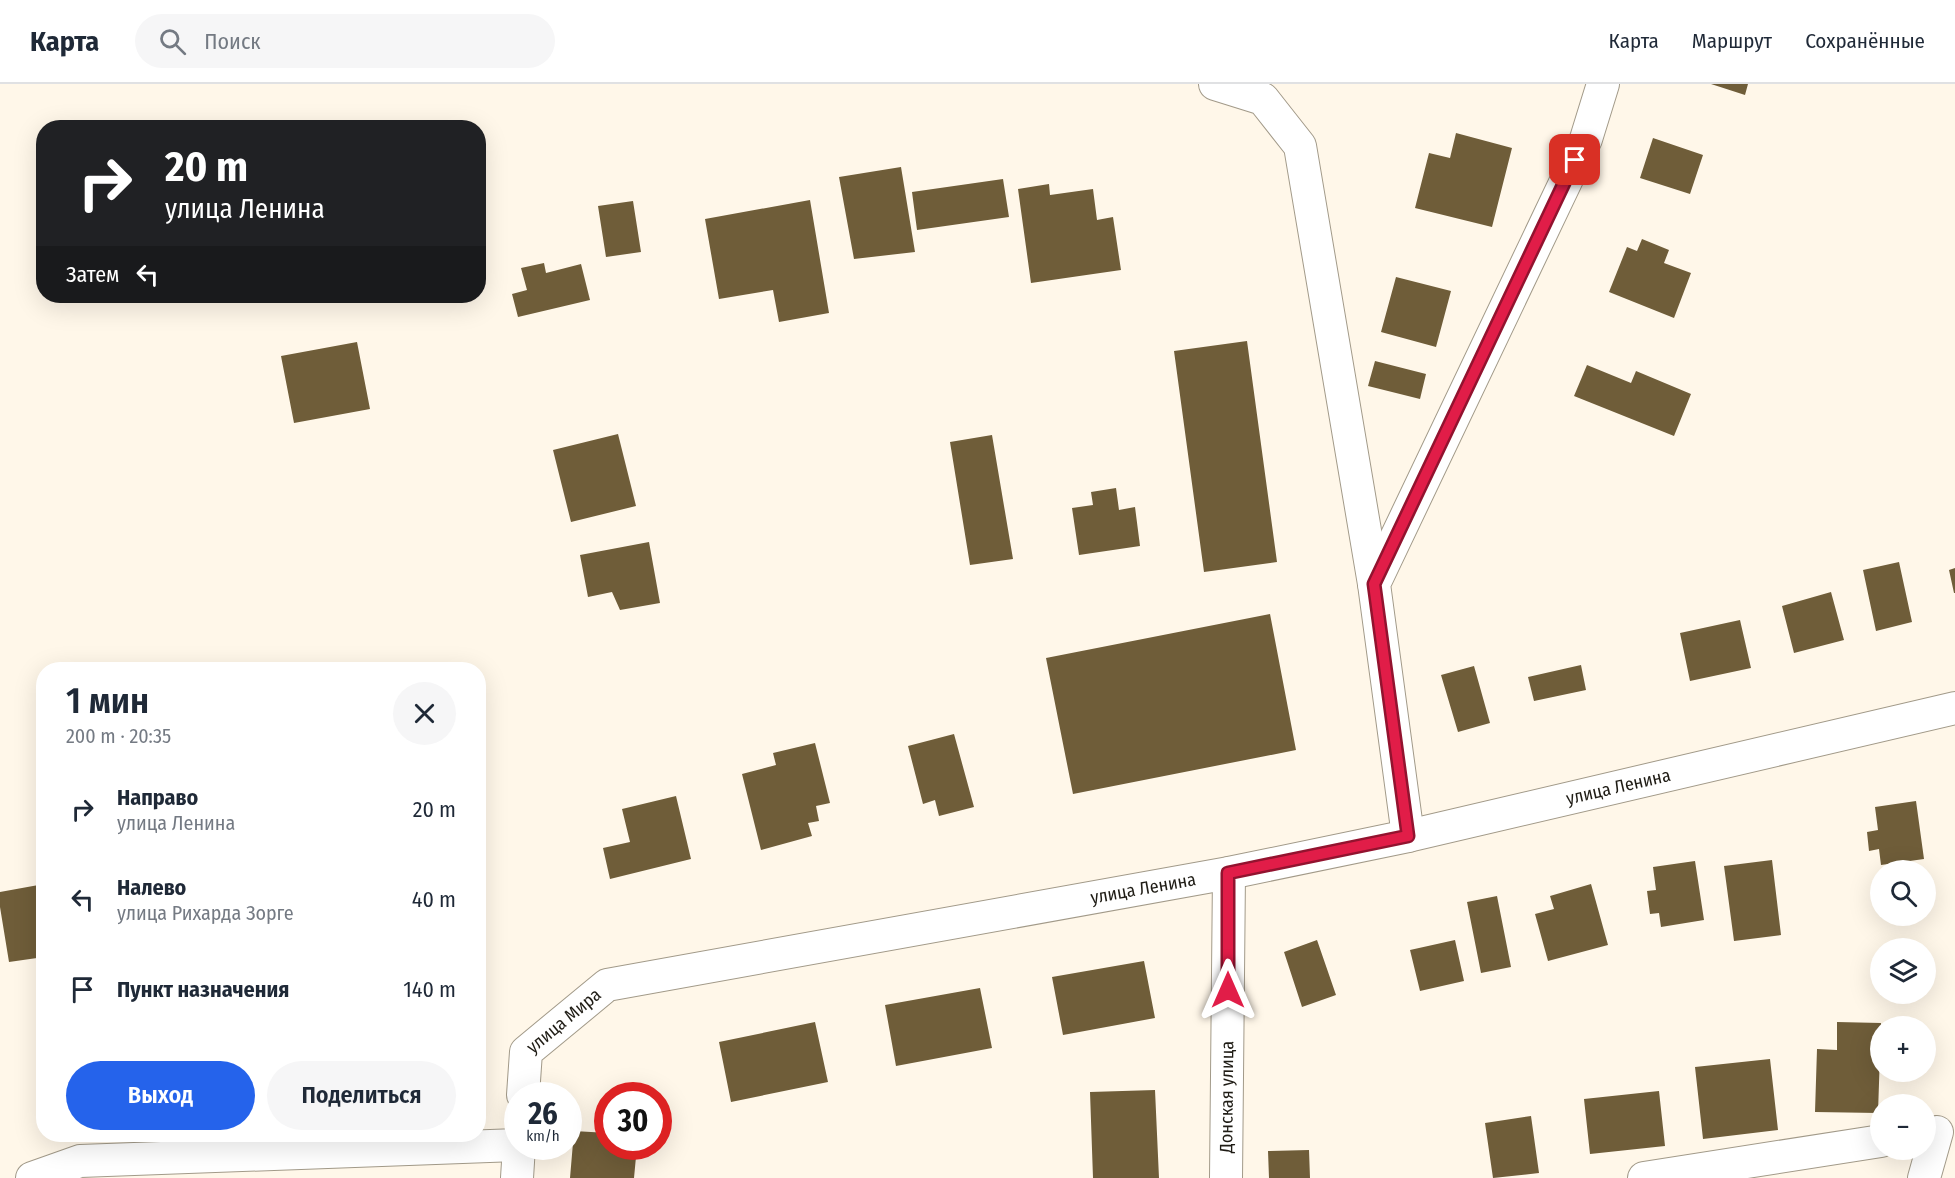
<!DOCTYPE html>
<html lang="ru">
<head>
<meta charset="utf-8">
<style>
  :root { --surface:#fff; --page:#f6f6f7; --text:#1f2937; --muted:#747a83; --line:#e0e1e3; --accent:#2563eb }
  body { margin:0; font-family:"Fira Sans Condensed",sans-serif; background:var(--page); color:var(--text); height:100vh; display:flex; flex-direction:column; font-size:22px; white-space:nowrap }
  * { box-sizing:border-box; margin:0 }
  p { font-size:20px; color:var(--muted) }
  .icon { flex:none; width:33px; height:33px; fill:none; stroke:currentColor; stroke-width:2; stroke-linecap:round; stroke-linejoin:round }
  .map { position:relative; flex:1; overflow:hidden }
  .side { position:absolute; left:36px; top:578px; width:450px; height:480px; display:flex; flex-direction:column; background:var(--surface); border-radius:24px; box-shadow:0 6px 24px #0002 }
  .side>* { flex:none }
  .guide { position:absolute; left:36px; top:36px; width:450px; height:183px; border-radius:24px; box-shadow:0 6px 24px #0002; background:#202124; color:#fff; overflow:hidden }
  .fabs { position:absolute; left:1870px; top:776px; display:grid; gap:12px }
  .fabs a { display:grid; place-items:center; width:66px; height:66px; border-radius:50%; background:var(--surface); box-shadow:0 6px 24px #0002; font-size:30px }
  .speed { position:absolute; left:504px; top:998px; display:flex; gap:12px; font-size:30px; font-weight:700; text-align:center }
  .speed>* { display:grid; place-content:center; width:78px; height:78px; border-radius:50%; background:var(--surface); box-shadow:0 6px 24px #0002; line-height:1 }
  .speed small { font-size:15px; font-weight:400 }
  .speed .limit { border:9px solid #d22; background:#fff; color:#111 }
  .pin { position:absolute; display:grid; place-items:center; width:51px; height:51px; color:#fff; margin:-26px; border-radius:12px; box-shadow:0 3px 9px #0006 }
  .me { position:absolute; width:66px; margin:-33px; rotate:0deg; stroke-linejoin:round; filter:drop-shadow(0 0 4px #0008) }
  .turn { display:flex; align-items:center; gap:21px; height:126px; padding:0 30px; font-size:27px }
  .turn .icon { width:78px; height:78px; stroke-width:2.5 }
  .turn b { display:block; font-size:42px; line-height:51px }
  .then { display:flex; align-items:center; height:57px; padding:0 30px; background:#0003; gap:12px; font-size:22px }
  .round { display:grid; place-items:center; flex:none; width:63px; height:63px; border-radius:32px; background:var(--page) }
  .head { display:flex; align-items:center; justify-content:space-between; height:102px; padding:0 30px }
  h1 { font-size:36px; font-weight:600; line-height:45px }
  .cta { display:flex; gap:12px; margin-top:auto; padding:12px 30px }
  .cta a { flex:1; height:69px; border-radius:36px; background:var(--accent); color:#fff; font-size:24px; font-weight:600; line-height:69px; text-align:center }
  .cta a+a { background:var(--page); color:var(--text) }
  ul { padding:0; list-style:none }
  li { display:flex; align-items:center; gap:18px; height:90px; padding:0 30px }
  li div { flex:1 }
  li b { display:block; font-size:22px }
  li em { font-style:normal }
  header { display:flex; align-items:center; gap:36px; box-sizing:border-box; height:84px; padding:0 30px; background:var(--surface); border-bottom:2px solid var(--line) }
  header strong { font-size:28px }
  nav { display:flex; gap:33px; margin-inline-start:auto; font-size:21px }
  .search { width:420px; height:54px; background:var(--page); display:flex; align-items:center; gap:15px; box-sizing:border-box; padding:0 21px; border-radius:33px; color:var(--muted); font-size:22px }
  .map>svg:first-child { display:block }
  .building { fill:#6f5d39 }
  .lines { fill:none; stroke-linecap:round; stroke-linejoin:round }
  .street-casing { stroke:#a29a89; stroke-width:34 }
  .street { stroke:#fff; stroke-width:32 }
  .route-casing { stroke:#92132f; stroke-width:15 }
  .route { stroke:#e11d48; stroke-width:10 }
  .labels { text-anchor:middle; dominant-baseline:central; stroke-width:6; stroke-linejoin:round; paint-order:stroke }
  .street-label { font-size:18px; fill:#1f1c15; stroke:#fff7e9 }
</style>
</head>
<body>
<header>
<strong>Карта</strong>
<div class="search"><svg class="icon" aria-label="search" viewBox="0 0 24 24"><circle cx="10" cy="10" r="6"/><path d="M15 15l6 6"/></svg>Поиск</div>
<nav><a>Карта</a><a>Маршрут</a><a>Сохранённые</a></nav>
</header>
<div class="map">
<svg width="1955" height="1094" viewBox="0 0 1955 1094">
  <rect width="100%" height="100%" fill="#fff7e9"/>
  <path class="building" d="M1711,0H1748L1745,11Z
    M1456,49L1512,64L1492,143L1415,124L1429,69L1450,74Z
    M1653,54L1703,71L1690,110L1640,94Z
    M901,83L915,168L854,175L839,93Z
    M1003,95L1009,133L917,146L912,108Z
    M1049,100L1050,111L1093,105L1097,136L1113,133L1121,186L1031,199L1018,105Z
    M810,116L829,229L779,238L773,206L719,215L705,135Z
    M633,117L641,168L606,173L598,122Z
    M1642,155L1669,166L1664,179L1691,189L1674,234L1609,208L1627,163L1637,167Z
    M544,179L546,189L581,180L590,216L518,233L512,210L527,206L521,184Z
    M1396,193L1451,207L1436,263L1381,248Z
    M1247,257L1277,478L1204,488L1174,267Z
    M357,258L370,325L294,339L281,272Z
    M1375,277L1426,290L1420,315L1368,302Z
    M1587,281L1631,299L1636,287L1691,310L1674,352L1574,312Z
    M618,350L636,422L571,438L553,366Z
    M992,351L1013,475L970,481L950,358Z
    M1116,404L1119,426L1135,423L1140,462L1079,471L1072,424L1093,421L1091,408Z
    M649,458L660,519L620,526L612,508L588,513L580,471Z
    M1899,478L1912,538L1876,547L1863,486Z
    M1955,484V509H1954L1949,486Z
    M1831,508L1844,556L1794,569L1782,522Z
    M1270,530L1296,666L1073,710L1046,574Z
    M1740,536L1751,584L1690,597L1680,549Z
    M1581,581L1586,606L1534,617L1528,593Z
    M1474,582L1490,639L1458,648L1441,591Z
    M954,650L974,723L939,732L935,716L923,720L908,662Z
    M815,659L830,719L816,722L819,737L808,739L812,752L761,766L742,690L776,681L773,669Z
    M676,712L691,775L610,795L603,764L630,758L622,725Z
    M1916,717L1924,775L1881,781L1879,765L1869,767L1867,748L1878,746L1875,723Z
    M1772,776L1781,851L1734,857L1724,782Z
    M1695,777L1704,836L1661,843L1659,829L1650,830L1647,807L1656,806L1653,783Z
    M44,800V873L9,878L0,823V808Z
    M1591,800L1608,861L1548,877L1535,830L1554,825L1550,812Z
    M1497,812L1511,883L1481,889L1467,818Z
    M1317,856L1336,911L1302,923L1284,868Z
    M1455,856L1464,897L1420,907L1410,866Z
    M1144,877L1155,934L1063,951L1052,893Z
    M980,904L992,964L896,982L885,921Z
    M815,938L828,998L731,1018L719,958Z
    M1837,938L1881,939L1878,1029L1815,1028L1817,965L1837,966Z
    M1770,975L1778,1046L1703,1055L1695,983Z
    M1155,1006L1159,1094H1093L1090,1008Z
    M1659,1007L1665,1062L1590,1070L1584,1015Z
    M1531,1032L1539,1089L1493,1094L1485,1039Z
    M574,1047L608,1049V1062H637L634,1094H570Z
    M1309,1066L1310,1094H1269L1268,1067Z"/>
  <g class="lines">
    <g class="street-casing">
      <g id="street">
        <path d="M1215,0L1263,15L1300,62L1374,500"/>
        <path d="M1408,752L1374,500L1586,55L1603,0"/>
        <path id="s1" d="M523,1011L526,968L607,901L1229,789L1408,752L1955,624"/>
        <path d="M32,1094L80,1077L518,1061"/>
        <path d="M517,1094L519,1062"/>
        <path id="s2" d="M1226,1094L1229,789"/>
        <path d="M1644,1094L1881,1057"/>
        <path d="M1924,1094L1937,1048"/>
      </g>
    </g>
    <use href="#street" class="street"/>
  </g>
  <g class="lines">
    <g class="route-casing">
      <path id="route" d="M1228,906V789L1408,752L1374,500L1575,76"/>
    </g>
    <use href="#route" class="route"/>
  </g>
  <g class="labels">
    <g class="street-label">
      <text stroke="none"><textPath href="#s1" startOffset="1179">улица Ленина</textPath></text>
      <text stroke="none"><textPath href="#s1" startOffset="693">улица Ленина</textPath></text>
      <text stroke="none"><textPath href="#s1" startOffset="92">улица Мира</textPath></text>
      <text stroke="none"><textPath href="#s2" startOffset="81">Донская улица</textPath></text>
    </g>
  </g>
</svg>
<div class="fabs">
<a><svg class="icon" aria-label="search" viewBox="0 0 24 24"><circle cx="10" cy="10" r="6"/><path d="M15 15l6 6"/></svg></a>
<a><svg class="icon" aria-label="layers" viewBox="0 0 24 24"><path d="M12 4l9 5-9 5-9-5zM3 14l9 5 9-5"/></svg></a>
<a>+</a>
<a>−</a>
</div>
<div class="speed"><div>26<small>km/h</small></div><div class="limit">30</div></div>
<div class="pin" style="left:1575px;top:76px;background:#d93025"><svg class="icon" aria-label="arrive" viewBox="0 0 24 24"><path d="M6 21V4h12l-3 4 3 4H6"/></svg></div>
<svg class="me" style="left:1228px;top:906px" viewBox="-20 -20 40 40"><path d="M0-17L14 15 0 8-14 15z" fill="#e11d48" stroke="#fff" stroke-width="4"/></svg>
<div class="guide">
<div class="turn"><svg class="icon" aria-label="right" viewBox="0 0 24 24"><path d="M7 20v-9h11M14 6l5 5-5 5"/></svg><div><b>20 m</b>улица Ленина</div></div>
<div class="then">Затем<svg class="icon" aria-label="left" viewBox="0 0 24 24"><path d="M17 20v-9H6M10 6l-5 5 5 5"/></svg></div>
</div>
<section class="side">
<div class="head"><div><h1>1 мин</h1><p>200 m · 20:35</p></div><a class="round"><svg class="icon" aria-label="close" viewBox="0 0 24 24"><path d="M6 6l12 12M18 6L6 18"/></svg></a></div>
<ul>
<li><svg class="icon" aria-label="right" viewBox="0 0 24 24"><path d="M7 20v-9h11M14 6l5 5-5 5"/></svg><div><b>Направо</b><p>улица Ленина</p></div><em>20 m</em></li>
<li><svg class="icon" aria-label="left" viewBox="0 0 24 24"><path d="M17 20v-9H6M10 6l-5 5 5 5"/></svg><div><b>Налево</b><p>улица Рихарда Зорге</p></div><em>40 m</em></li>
<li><svg class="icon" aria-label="arrive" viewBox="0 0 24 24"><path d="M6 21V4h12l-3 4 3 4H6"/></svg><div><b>Пункт назначения</b></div><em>140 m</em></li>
</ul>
<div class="cta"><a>Выход</a><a>Поделиться</a></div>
</section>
</div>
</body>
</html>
